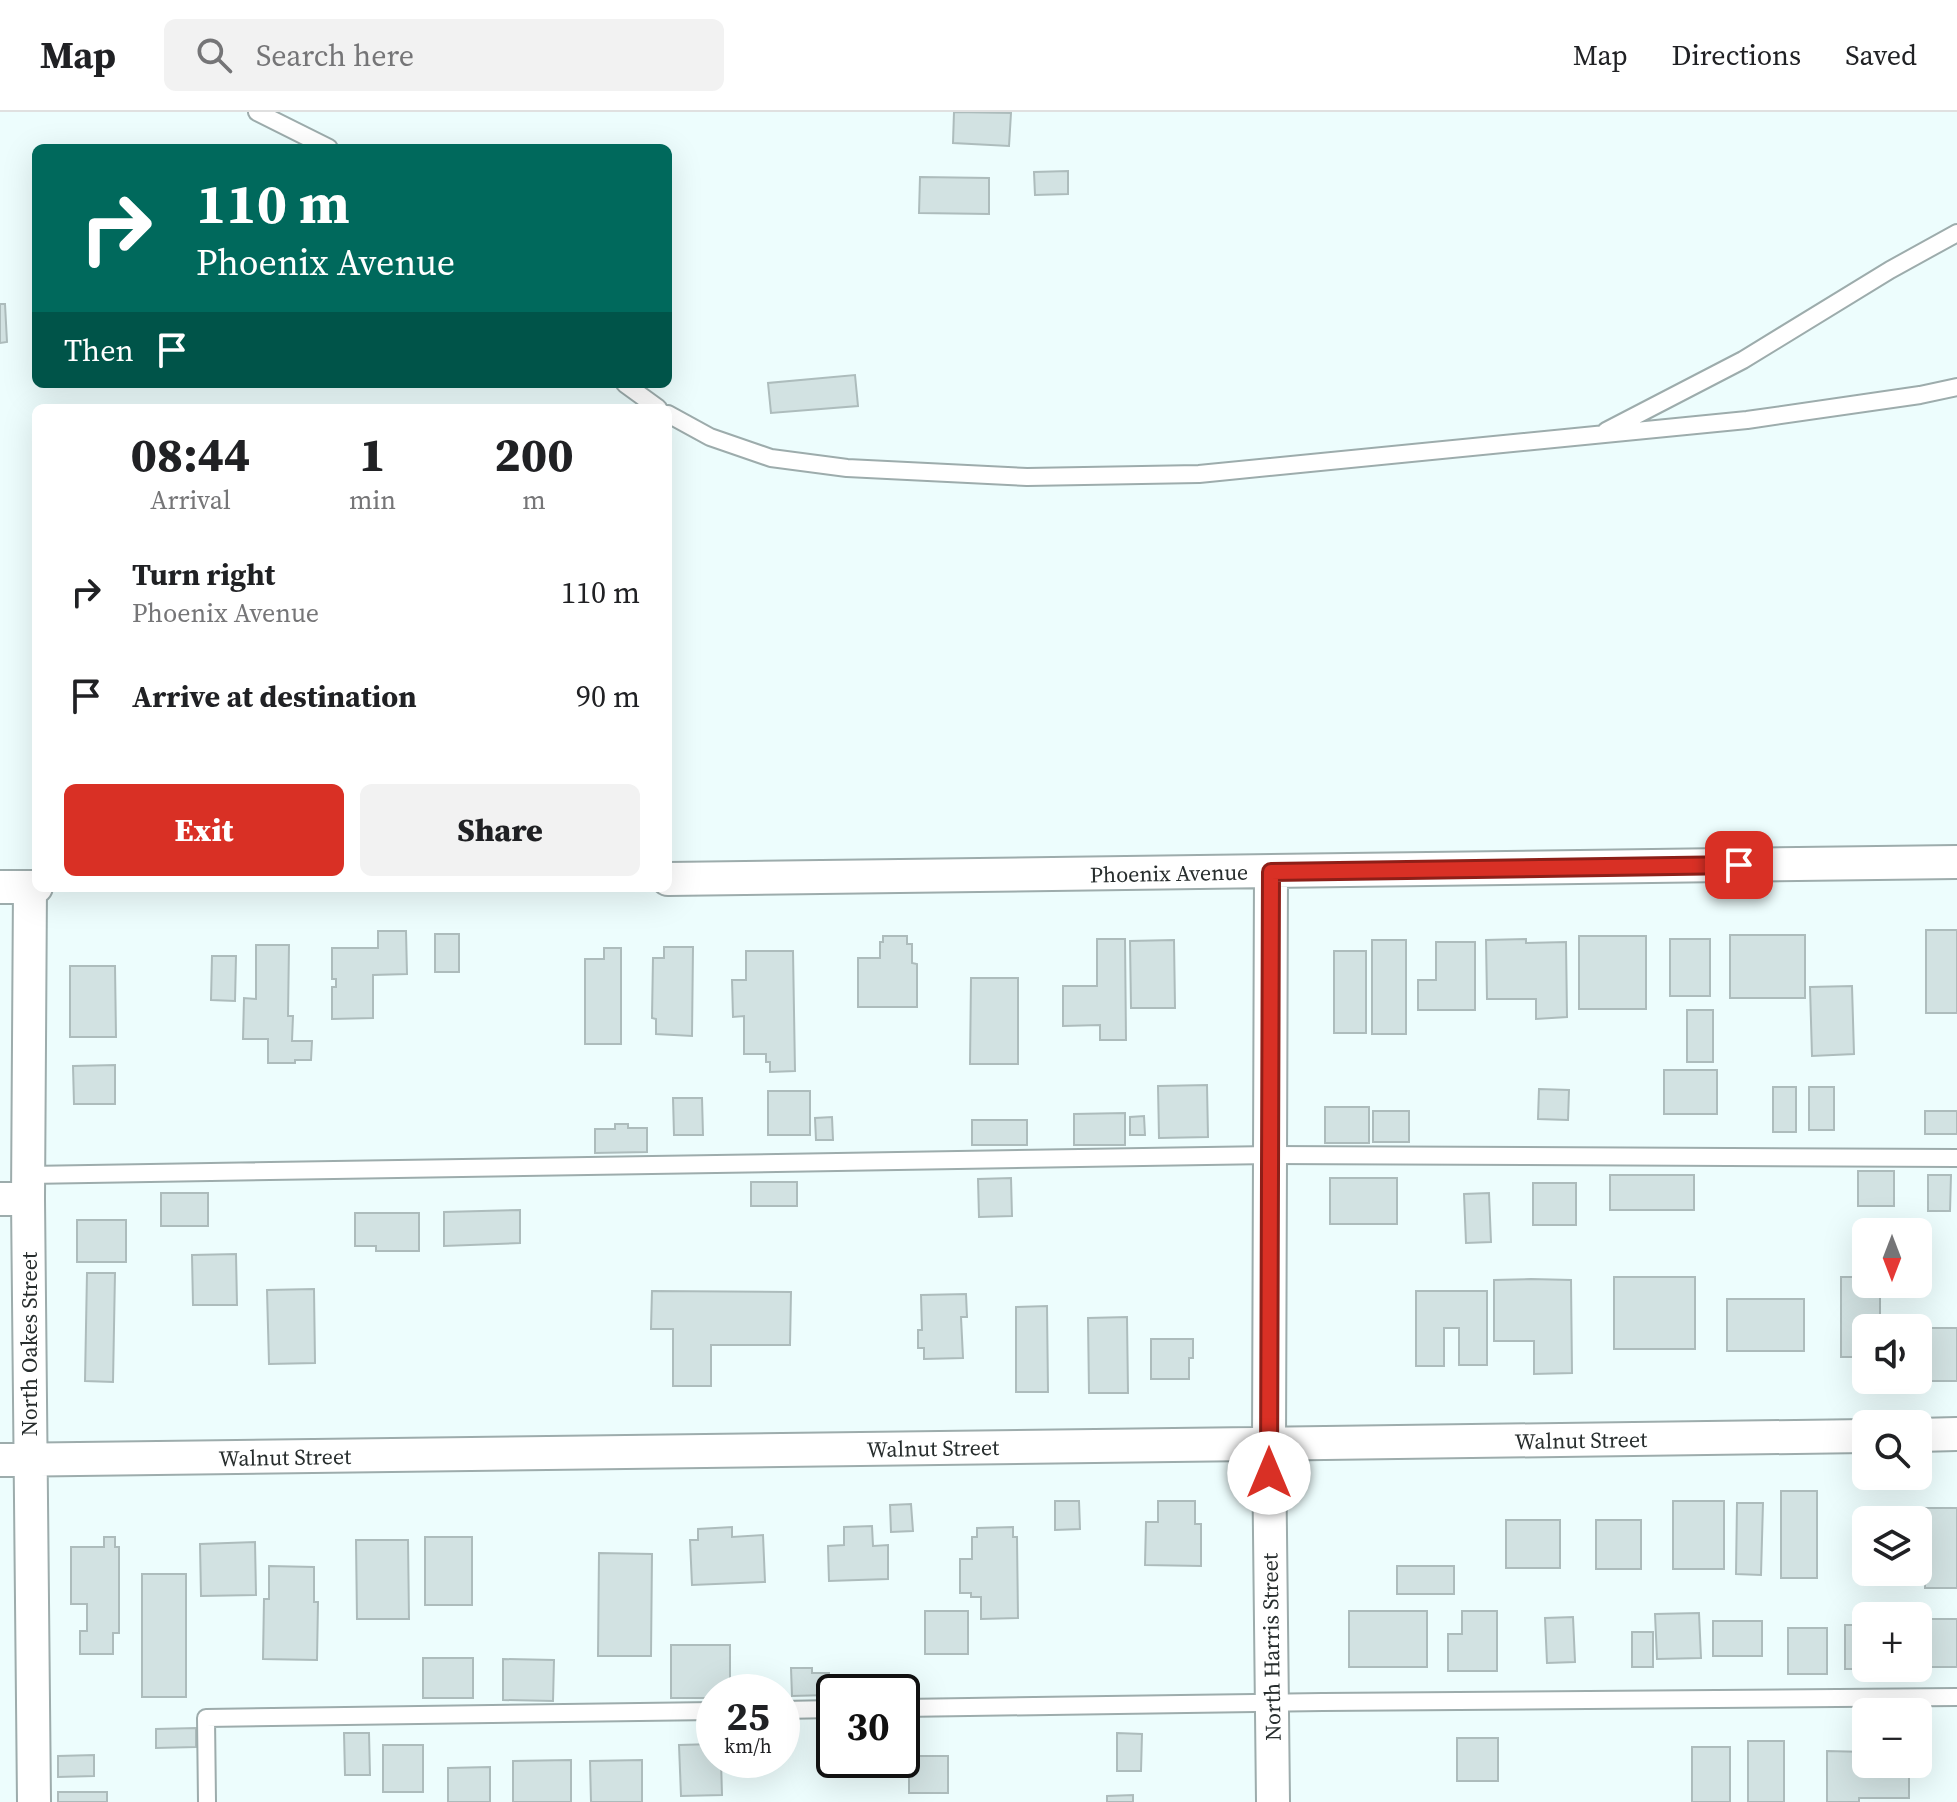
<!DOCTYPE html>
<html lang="en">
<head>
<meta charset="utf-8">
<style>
  :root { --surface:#fff; --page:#f2f2f2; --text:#202124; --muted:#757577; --line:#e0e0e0; --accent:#d93025 }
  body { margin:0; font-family:"Source Serif 4",serif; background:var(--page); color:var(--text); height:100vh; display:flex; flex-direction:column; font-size:30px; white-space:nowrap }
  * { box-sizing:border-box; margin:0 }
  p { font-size:26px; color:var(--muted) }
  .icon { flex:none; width:44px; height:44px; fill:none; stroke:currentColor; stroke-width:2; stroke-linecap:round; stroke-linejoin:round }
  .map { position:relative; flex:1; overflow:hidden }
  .panel { position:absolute; left:32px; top:292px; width:640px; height:488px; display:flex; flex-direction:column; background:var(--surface); border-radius:12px; box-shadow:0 8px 32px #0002 }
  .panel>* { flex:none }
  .guide { position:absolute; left:32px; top:32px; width:640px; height:244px; border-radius:12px; box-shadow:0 8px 32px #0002; background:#00695c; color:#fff; overflow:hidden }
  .needle { width:52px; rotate:180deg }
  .controls { position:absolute; left:1852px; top:1106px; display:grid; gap:16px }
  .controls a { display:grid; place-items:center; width:80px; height:80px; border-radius:12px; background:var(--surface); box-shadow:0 8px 32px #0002; font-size:40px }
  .speed { position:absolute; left:696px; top:1562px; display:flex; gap:16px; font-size:40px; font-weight:700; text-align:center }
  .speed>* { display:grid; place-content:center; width:104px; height:104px; border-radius:50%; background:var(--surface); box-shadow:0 8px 32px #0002; line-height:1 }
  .speed small { font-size:20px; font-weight:400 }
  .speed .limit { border:4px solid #111; border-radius:12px; background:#fff; color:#111 }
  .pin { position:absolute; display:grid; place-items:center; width:68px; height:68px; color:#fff; margin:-34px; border-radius:16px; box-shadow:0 4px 12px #0006 }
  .me { position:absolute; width:88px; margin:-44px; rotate:0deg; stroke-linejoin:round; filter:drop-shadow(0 0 6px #0008) }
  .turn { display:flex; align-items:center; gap:28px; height:168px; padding:0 32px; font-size:36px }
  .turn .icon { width:104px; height:104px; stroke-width:2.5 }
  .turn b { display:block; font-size:56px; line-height:68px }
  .then { display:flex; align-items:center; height:76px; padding:0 32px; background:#0003; gap:16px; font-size:30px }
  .eta { display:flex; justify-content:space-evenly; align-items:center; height:136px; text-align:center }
  .eta b { font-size:48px; font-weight:800; line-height:56px }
  .primary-button { display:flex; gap:16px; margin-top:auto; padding:16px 32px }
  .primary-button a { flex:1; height:92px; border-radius:12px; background:var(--accent); color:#fff; font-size:32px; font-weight:800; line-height:92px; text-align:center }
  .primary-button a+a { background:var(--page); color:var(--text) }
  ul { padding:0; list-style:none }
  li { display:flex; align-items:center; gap:24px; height:104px; padding:0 32px }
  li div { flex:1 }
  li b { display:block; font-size:30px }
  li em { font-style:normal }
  header { display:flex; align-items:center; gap:48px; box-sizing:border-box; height:112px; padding:0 40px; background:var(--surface); border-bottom:2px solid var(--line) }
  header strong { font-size:38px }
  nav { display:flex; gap:44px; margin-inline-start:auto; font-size:28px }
  .search { width:560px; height:72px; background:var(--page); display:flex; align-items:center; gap:20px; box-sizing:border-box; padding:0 28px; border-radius:12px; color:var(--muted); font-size:30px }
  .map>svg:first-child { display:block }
  .building { fill:#d2e2e2; stroke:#adbcbc; stroke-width:2 }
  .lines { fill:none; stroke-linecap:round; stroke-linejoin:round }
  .lane-casing { stroke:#9dacac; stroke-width:20 }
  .street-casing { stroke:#9dacac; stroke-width:36 }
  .lane { stroke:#fff; stroke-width:16 }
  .street { stroke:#fff; stroke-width:32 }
  .route-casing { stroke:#8d1f18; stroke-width:20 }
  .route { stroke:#d93025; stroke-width:14 }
  .labels { text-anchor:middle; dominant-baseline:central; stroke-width:8; stroke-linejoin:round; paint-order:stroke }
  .street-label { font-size:22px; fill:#272d2d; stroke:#fff }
</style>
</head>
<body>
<header>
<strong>Map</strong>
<div class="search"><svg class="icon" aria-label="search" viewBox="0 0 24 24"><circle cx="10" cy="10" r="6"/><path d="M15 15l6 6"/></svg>Search here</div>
<nav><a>Map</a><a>Directions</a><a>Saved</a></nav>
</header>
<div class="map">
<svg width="1957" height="1690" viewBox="0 0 1957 1690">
  <rect width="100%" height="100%" fill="#edfdfd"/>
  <path class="building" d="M954,0L1011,1L1009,34L953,31Z
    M1068,59V82L1035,83L1034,60Z
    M920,65L989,66V102L919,101Z
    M0,192H5L7,230L0,231Z
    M855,263L858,294L771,301L768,271Z
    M1926,818H1957V901H1926Z
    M378,819H406L407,862L373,863V906L332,907V875H336V867H332V836H378Z
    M435,822H459V860H435Z
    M1730,823H1805V886H1730Z
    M883,824H907V832H912V851L917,852V895H858V846H880V830H883Z
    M1579,824H1646V897H1579Z
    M1097,827H1125L1126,928H1100V913L1063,914V874H1097Z
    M1526,827V831L1566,830L1567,905L1536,907V887H1487L1486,828Z
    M1670,827H1710V884H1670Z
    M1174,828L1175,896H1131L1130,829Z
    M1372,828H1406V922H1372Z
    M1436,830H1475V898H1418V868H1436Z
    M256,833H289L288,904H293L292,929H312L311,948H295V951H268V927H243L244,886L256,887Z
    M664,835H693L692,924L656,922V907L652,906L653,846H664Z
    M604,836H621V932H585V847H604Z
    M746,839H793L795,959L770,960V950H766V942H744V904L733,905L732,868H746Z
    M1334,839H1366V921H1334Z
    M212,844H236L235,889L211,888Z
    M70,854H115L116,925H70Z
    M971,866H1018V952H970Z
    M1852,874L1854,942L1812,944L1810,875Z
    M1687,898H1713V950H1687Z
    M115,953V992H74L73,954Z
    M1664,958H1717V1002H1664Z
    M1207,973L1208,1025L1159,1026L1158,974Z
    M1773,975H1796V1020H1773Z
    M1809,975H1834V1018H1809Z
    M1539,977L1569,978L1568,1008L1538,1007Z
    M768,979H810V1023H768Z
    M673,986H702L703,1023H674Z
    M1325,995H1369V1031H1325Z
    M1373,999H1409V1030H1373Z
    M1925,999H1957V1022H1925Z
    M1125,1001V1033H1074V1002Z
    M1144,1004L1145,1023H1130V1005Z
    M832,1005L833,1028H816L815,1006Z
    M972,1008H1027V1033H972Z
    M615,1012H628V1016H647V1040L595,1041V1017H615Z
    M1858,1059H1894V1094H1858Z
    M1610,1063H1694V1098H1610Z
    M1928,1063H1951L1950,1099H1928Z
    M1011,1066L1012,1104L979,1105L978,1067Z
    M1330,1066H1397V1112H1330Z
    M751,1070H797V1094H751Z
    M1533,1071H1576V1113H1533Z
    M161,1081H208V1114H161Z
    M1489,1081L1491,1130L1466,1131L1464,1082Z
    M520,1098V1131L444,1134V1100Z
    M355,1101H419V1139H376V1134H355Z
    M77,1108H126V1150H77Z
    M236,1142L237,1193H193L192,1143Z
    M87,1161H115L113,1270L85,1269Z
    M1614,1165H1695V1237H1614Z
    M1841,1165H1866V1172H1880V1216H1866V1245H1841Z
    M1531,1167L1571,1168L1572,1261L1534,1262V1229H1494V1168Z
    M314,1177L315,1251L269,1252L267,1178Z
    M652,1179L791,1180L790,1233H711V1274H673V1217H651Z
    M1416,1179H1487V1253H1459V1216H1444V1254H1416Z
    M966,1182L967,1205H961L963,1246L924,1247V1236H918V1218H922L921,1183Z
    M1727,1187H1804V1239H1727Z
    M1047,1194L1048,1280H1016V1195Z
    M1127,1205L1128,1281H1089L1088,1206Z
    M1900,1216H1957V1269H1900L1918,1268V1216Z
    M1151,1227H1193V1246H1189V1267H1151Z
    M1781,1379H1817V1466H1781Z
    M1055,1389H1079L1080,1417L1055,1418Z
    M1158,1389H1195V1412H1201V1454L1145,1453L1146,1410H1158Z
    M1673,1389H1724V1457H1673Z
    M1737,1391H1763L1761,1463L1736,1462Z
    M911,1392L913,1419L891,1420L890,1393Z
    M1925,1396H1957V1476H1925Z
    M1864,1406H1908V1408H1866V1460H1908V1473H1864Z
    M1506,1408H1560V1456H1506Z
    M1596,1408H1641V1457H1596Z
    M872,1414L873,1434L888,1433V1467L829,1469L828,1434L844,1433V1415Z
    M732,1415V1425L763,1423L765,1470L692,1473L690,1428H698V1417Z
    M1013,1415V1425H1017L1018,1506L981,1507V1485H971V1481H960V1447H972V1425H977V1416Z
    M104,1425H115V1435H119V1521H113V1542H80V1519H87V1492H71V1435H104Z
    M425,1425H472V1493H425Z
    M356,1428H408L409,1507H357Z
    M255,1430L256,1483L201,1484L200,1432Z
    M599,1441L652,1442L651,1544H598Z
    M269,1454L314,1455V1490H318L317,1548L263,1547L264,1487H269Z
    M1397,1454H1454V1482H1397Z
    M142,1462H186V1585H142Z
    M925,1499H968V1542H925Z
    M1349,1499H1427V1555H1349Z
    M1462,1499H1497V1559H1448V1522H1462Z
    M1699,1501L1701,1546L1657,1547L1655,1502Z
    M1573,1505L1575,1550L1547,1551L1545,1506Z
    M1930,1507H1957V1555H1930Z
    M1713,1509H1762V1544H1713Z
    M1845,1513H1866V1556L1887,1557H1845Z
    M1788,1516H1827V1562H1788Z
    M1632,1520H1653V1555H1632Z
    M671,1533H730V1580H714V1586H671Z
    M423,1546H473V1586H423Z
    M503,1547L554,1548L553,1589L503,1588Z
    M791,1556H812V1561H829V1583L792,1584Z
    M196,1616V1635L156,1636V1617Z
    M344,1621H369L370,1663H345Z
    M1117,1621L1142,1622L1141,1659H1117Z
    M1457,1626H1498V1669H1457Z
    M1748,1629H1784V1690H1748Z
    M714,1632V1648H721L722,1683L681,1684L679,1633Z
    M383,1633H423V1680H383Z
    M1692,1635H1730V1690H1692Z
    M1827,1639L1866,1640V1652H1909V1686H1859V1690H1827Z
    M94,1643V1664L58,1665V1644Z
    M909,1644H948V1681H909Z
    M571,1648V1690H513V1649Z
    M642,1648V1690H591L590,1649Z
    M490,1655V1690H448V1656Z
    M58,1680H107V1690H58Z
    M1133,1683V1690H1107V1684Z"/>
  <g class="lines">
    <g class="lane-casing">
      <path id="lane" d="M257,0L329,36
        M625,272L658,296
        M668,302L710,325L771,346L847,356L1027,365L1199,362L1747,308L1920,283L1957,275
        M1606,319L1743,248L1890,158L1957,121
        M28,1063L1270,1043L1957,1046
        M902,1596L1323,1590L1957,1585
        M782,1598L834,1597
        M207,1690L206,1606L714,1599"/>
    </g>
    <g class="street-casing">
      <path id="street" d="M1271,760L1269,1332L1273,1690
        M668,767L1957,750
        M0,775H36
        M30,775L28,1087L34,1690
        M0,1087H28
        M1918,1323L1957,1322
        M0,1348L1866,1324"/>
    </g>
    <use href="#lane" class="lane"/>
    <use href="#street" class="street"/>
  </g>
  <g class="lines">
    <g class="route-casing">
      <path id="route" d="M1269,1361L1271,760L1739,753"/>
    </g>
    <use href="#route" class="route"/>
  </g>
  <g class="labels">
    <g class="street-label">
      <text transform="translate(1169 761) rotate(-1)">Phoenix Avenue</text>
      <text transform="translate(29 1232) rotate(-90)">North Oakes Street</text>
      <text transform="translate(1581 1328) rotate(-1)">Walnut Street</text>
      <text transform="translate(933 1336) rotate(-1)">Walnut Street</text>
      <text transform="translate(285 1345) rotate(-1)">Walnut Street</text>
      <text transform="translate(1271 1535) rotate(-91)">North Harris Street</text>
    </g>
  </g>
</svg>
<div class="controls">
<a><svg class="needle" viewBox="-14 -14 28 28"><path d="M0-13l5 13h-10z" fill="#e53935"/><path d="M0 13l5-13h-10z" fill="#757577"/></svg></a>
<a><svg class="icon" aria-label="sound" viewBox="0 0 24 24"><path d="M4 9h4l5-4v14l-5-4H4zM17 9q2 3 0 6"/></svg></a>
<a><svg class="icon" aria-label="search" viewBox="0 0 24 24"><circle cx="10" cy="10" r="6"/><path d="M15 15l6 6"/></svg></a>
<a><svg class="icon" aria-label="layers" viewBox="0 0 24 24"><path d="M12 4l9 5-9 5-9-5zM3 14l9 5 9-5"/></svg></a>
<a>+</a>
<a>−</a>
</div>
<div class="speed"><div>25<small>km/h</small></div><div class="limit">30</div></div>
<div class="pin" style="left:1739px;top:753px;background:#d93025"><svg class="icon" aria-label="arrive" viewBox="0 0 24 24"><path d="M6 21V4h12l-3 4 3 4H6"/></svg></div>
<svg class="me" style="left:1269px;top:1361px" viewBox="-20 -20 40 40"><circle r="19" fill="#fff"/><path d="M0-13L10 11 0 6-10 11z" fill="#d93025"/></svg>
<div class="guide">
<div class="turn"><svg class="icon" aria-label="right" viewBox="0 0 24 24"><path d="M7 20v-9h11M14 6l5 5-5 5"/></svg><div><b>110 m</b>Phoenix Avenue</div></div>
<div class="then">Then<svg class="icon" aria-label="arrive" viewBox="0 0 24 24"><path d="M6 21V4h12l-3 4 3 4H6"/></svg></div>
</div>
<section class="panel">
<div class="eta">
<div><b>08:44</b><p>Arrival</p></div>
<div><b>1</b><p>min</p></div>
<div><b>200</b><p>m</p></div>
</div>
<ul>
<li><svg class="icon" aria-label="right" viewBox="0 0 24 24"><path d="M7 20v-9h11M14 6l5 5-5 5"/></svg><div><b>Turn right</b><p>Phoenix Avenue</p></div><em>110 m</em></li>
<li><svg class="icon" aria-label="arrive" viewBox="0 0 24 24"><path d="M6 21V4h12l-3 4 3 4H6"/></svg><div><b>Arrive at destination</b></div><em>90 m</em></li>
</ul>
<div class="primary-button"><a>Exit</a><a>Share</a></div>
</section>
</div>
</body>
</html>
